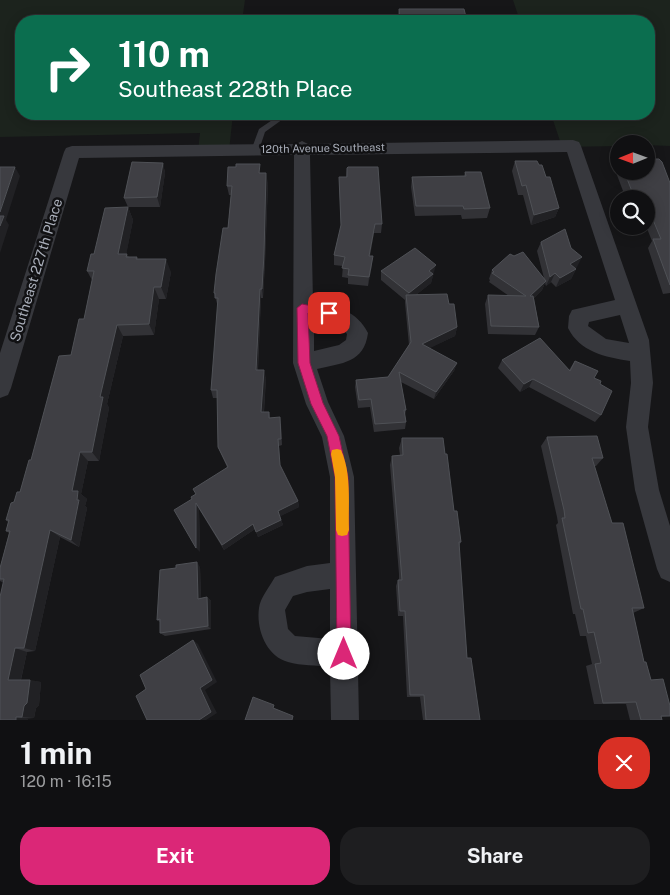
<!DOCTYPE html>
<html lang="en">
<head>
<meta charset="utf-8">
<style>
  :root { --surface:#101012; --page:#1e1e20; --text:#f1f3f6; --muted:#9c9d9f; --line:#303032; --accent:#db2777 }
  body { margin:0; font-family:"Public Sans",sans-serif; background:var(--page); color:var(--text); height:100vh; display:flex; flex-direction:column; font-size:19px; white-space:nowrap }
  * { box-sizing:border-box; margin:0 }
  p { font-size:16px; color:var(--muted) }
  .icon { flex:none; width:28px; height:28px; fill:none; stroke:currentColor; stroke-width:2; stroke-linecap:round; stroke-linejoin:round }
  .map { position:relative; height:720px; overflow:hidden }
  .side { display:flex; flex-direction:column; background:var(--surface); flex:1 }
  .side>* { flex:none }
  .banner { position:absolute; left:15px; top:15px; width:640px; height:105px; border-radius:20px; box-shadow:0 2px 12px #0003,0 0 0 1px var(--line); background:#0b6e4f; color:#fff; overflow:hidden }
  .needle { width:32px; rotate:269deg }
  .controls { position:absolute; left:610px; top:135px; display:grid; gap:10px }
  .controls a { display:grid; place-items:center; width:45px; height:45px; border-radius:50%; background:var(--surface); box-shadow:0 2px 12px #0003,0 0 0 1px var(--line); font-size:25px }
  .pin { position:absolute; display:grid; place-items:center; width:42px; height:42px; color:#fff; margin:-21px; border-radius:10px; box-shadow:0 2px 8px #0006 }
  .me { position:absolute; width:55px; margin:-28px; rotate:0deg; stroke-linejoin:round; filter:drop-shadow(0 0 4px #0008) }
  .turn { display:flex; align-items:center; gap:18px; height:105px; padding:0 20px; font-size:22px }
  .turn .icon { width:65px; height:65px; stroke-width:2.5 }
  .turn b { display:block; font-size:35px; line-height:42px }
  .round { display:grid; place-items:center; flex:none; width:52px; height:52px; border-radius:20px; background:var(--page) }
  .overview { display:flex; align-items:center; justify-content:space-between; height:85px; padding:0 20px }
  h1 { font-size:30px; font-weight:700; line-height:38px }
  .action { display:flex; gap:10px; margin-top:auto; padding:10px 20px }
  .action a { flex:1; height:58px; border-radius:20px; background:var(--accent); color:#fff; font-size:20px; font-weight:700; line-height:58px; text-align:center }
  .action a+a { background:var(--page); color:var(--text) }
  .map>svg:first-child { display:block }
  .green { fill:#1c231d }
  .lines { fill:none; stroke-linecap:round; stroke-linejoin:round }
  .service { fill:#37383d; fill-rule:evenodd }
  .minor { fill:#37383d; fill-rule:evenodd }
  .wall { fill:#323236 }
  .shaded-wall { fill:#212124 }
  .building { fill:#3f3f44; stroke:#4f5156 }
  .route { fill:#db2777; stroke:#8e194d }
  .slow { fill:#f59e0b }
  .labels { text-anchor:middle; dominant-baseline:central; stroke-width:5; stroke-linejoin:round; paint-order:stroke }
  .far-street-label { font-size:11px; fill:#a8adb8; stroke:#111113 }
  .street-label { font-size:14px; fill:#a8adb8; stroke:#111113 }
</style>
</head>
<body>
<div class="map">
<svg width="670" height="720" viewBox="0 0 670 720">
  <rect width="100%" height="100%" fill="#161618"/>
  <path class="green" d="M0,0H245L242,21H21V114H233L229,151H198L200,133L0,137Z
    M513,0H670V146L619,144V146L562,147L551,114H649V21H520Z"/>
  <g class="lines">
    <path class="service" d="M281,114H290L265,132L259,150H253L252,148L259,129Z
      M369,114H381L387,116L510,114L506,116L387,120Z"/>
    <path class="minor" d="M573,140L579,142L581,146L649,340L653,383L648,427L659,490L670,526V582L661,578L657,569L635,490L626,427L631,383L630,361C605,357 580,352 568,328L569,316L572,310L615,300L567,152L310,155L313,302C337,306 357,311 368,333C364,363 342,363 317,369L328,402L344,436L354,477L359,720H331L330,667C317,665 301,666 288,662C266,656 256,629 259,608C260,598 270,586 275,577L307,566L330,563V477L322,437L306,404L293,363L294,155L79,158L11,388L8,395L0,398V353L64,152L66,148L72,146L296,144L302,141L308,144ZM620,315L629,343L606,339L588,326L589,322ZM314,318C328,320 338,323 347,334L346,340L339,345L314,351ZM330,589V639L295,636L288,629L285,610L293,596L307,592Z"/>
  </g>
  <path class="wall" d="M399,9L467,21H397Z
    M650,159L670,183V293L663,294L648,248L652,241L646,226V199H626L617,175L619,171H646Z
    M515,161L539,165L546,177L559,208L555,217L531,225L523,195H518L512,171Z
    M163,163L165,173L160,207H128L124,198Z
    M236,167L261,173L268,183L265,263L263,298H261L258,370L266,378L264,412H269L270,418L281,424L282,445L279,446L280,467L298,501L299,507L280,516L283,525L258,537L255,529L224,550L199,509L200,552L192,499L196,494L227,467L218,447L217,398H213L211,390L218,307L214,293L228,228L231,195H229L227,186Z
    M347,168L382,224L381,233H374L370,256L372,265L368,286L348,284V278L342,277L343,266L334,265V255L341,227L339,177H346Z
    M465,172L490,208L487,218L462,219L461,215L415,216L411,187L412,177L464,176Z
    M128,207L133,220L126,254L129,257H137L138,259L171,272L166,299H159L154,335L123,336L107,404L109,408L99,461H88L81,494L87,499L85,506L87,508L79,547L60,537L35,651L27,652L21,680L41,682L39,705L36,708L34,718L0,720L4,583L0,581V568L9,533L6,531L8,522L6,520L14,502L20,492L31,460L71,355L84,319L92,280L87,271L94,254Z
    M541,242L571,248L577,267L575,268L576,269L571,279L556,287L551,282L546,286L545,283L542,290L534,298L539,327L535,335L488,334L485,304L488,295L509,296L489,282L490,280L489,279L492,270L544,278L537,251Z
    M381,271L434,274L433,275L431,283L417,294L449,304L457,327L455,336L429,348L457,363L454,371L434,399L401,382L406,410L405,415L406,422L405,429L374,432L370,407L358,408L355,387L356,380L388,377L409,345L405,303V300L381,280Z
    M502,360L569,370L575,361L594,378L600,384L601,415L595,422L529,387L520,392L498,368Z
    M547,437L603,458L596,466H594L612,523L644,608L633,613L644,662L651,680L670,716L661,717L662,720H630L626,704H594L586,666L592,664L586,636H580L575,614H573L556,525L558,523L557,517L541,446Z
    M402,438L445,454L454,511L461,542L459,546L467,658L480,720H423L420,697H407L403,616H398L396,586L398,580H399V574L390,465L392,456L400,455L399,448Z
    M200,567L201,598L207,597L211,601V629L165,636L160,633V622L157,620Z"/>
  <path class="shaded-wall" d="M163,163L165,173L160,207L157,197Z
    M15,167L20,176L6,220L9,225L0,253V212Z
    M266,173L268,183L263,298L262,289Z
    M128,207L133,220L124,266L118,254Z
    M559,208L555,217L531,225L534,215Z
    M375,224L374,233L368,265L369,256Z
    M373,256L372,265L368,286L369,277Z
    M582,257L577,267L566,273L570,264Z
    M166,259L171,272L166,299L161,287Z
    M436,265L431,283L407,302L409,293L429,271Z
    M576,269L571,279L556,287L560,278Z
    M555,273L551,282L546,286L550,277Z
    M546,281L542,290L527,305L530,296Z
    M154,287L159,299L154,335L149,324Z
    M260,289L261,298L257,378L256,370Z
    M117,325L123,336L107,404L109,408L99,461L92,452L100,397Z
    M457,327L455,336L420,353L422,344Z
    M457,363L454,371L434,399L436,392Z
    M264,370L266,378L263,420L261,412Z
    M533,379L529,387L520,392L524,384Z
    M278,439L279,446L281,471L280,465Z
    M80,452L88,461L81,494L87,499L85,506L87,508L79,547L71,540L77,500L72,491Z
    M298,501L299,507L279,517L278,511Z
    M196,503L199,509L200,552L196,548Z
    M281,520L283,525L258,537L256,532Z
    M253,524L255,529L224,550L222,545Z
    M50,530L60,537L35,651L24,648Z
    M197,562L200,567L201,602L198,599Z
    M207,597L211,601V629L208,626Z
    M193,640L198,644L217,682L205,690L217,713L206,720H199L200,688Z
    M15,648L27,652L20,683L8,680Z
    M30,680L41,682L39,705L36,708L34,718L22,717Z
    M16,717L28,719V720H16Z"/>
  <path class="building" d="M399,9H464L467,21H400Z
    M646,155H649L650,159H659L662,162L670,183V285L653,239H661L646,203V199H635L624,171H646Z
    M515,161H537L539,165H542L546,177H550L559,208L534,215L526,185L522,186Z
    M132,162L163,163L157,197L124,198Z
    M236,164H260L259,173H266L264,254L262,289H260L256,370H264L261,412H269V418L280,417L281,439H278L280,465L298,501L278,511L281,520L256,532L253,524L222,545L196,503V548L174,510L192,499L191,497L196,494L193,489L228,467L218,447L217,390H211L218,298H215V293H214L216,274L223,228H228L232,186H227L228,167H236Z
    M0,167H15L0,212Z
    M348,167H378L382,224H375L369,256H373L369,277L348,275L349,269L342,268L345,257L334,255L341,225L339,177H347V168Z
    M465,172H481L490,208L464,209L463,206H416L412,177L466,176Z
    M128,207L118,254H127L126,257H137L136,259H166L161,287H154L149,324L117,325L100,397H103L92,452H80L72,491H78L77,500H79L71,540L50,530L24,648H15L8,680H30L27,703L24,706L22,717H16V720H0V597L4,579H0V568L10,531H6L9,520H6L11,503L14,502L17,492H20L29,460H31L59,356L71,355L79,319H84L94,271H87L91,254H94L105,208Z
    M0,216H4L0,226Z
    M565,229L571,248L582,257L570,264L576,269L560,278L555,273L550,277L541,242Z
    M415,248L436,265L429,271L433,274L409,293L381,271Z
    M523,252L546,281L530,296H533L539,327L491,326L488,295L526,296L492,273L494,272L492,270L510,254L514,256Z
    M447,294L449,304H454L457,327L422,344L457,363L436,392L399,372L406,410H404L406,422L375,424L371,399L359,400L356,380L388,377L411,342L406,295Z
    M540,338L570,371L575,361L598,371L594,378L601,381L600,384L612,391L601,415L533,379L524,384L502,360Z
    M597,436L603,458H592L612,523H623L644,608H632L644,662H646L651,680L663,679L670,706V716H661L662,720H641L636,702L603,703L595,664L601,663L594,632L588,633L583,609H581L562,518H565L564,510L547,437Z
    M402,438H443L445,454H447L454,511H457L461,542H459L467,658H471L480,720H426L424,695H410L405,611H400L398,580H402L401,568L392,456L403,455Z
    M197,562L198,599L207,597L208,626L160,633V619L157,620L160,570L176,568V565Z
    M193,640L212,680L200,688L211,712L199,720H147L136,696L146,689L140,675Z
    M253,697L274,705L273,708L293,716L292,720H245Z"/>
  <path class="route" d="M302,304L329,309L335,313L329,318L308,313L310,363L323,403L339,436L348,477L351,654L349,659L344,661L339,659L337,654L335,477L327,436L311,404L298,363L297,308Z"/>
  <path class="slow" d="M337,449L341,450C352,474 348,504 349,530L347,535L342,536L338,535L336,530L335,477L331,454L332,450Z"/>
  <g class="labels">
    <g class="far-street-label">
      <text transform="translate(323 148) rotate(-1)">120th Avenue Southeast</text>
    </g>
    <g class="street-label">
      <text transform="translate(36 270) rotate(-73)">Southeast 227th Place</text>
    </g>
  </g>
</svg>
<div class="controls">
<a><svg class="needle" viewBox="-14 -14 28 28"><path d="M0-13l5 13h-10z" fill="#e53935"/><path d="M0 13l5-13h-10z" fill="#9c9d9f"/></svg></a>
<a><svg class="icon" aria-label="search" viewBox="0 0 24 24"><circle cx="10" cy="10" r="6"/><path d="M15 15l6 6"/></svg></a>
</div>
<div class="pin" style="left:329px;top:313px;background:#d93025"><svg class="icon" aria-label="arrive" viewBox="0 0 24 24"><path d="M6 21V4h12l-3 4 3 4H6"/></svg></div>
<svg class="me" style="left:344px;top:654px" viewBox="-20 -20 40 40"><circle r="19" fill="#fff"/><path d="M0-13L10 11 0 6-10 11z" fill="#db2777"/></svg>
<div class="banner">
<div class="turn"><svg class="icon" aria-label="right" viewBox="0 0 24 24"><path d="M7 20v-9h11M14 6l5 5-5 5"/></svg><div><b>110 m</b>Southeast 228th Place</div></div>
</div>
</div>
<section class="side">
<div class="overview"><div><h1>1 min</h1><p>120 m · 16:15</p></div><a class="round" style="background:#d93025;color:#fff"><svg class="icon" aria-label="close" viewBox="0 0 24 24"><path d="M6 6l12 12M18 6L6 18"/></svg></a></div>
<div class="action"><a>Exit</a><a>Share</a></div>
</section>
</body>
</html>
